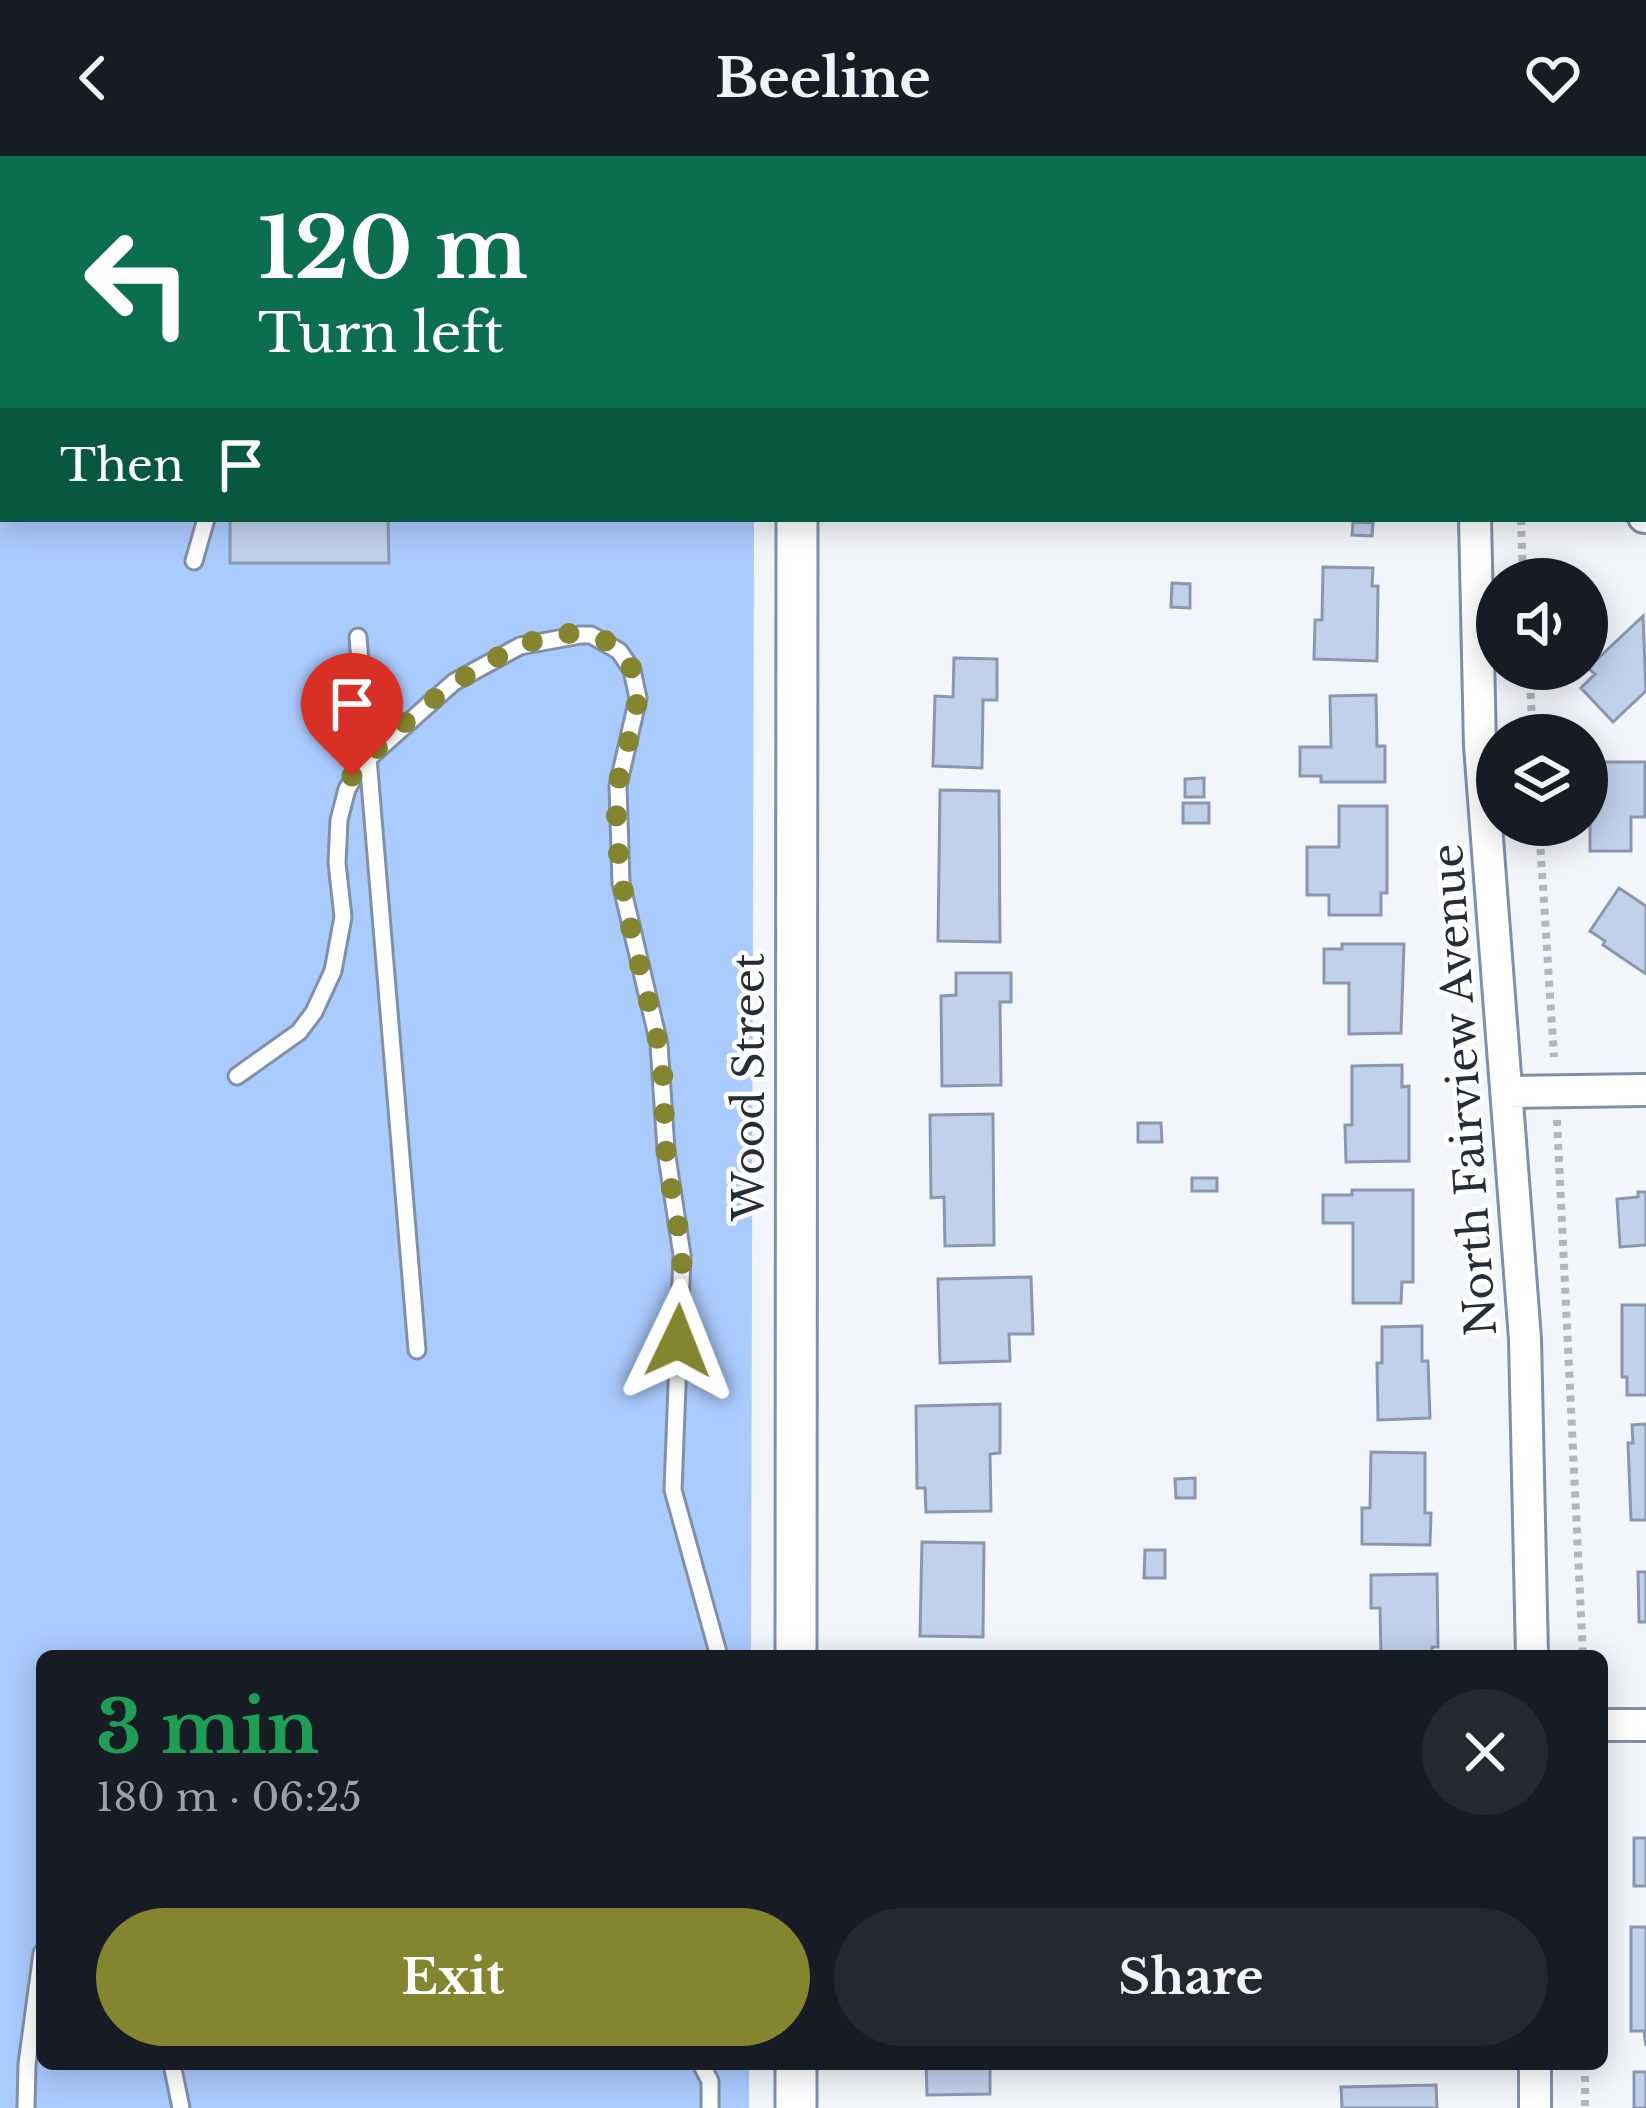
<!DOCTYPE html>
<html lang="en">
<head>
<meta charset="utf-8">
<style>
  :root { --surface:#171b24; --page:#242831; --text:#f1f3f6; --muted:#9ea1a6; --accent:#85852f }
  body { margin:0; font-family:"Libre Baskerville",serif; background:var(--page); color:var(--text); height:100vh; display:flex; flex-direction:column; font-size:45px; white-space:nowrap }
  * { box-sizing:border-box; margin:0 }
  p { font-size:39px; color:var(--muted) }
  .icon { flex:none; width:66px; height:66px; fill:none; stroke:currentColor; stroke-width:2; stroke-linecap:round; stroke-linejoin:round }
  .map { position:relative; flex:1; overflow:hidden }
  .panel { position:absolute; left:36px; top:1494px; width:1572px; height:420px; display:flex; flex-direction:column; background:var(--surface); border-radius:18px; box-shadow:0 6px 30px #0003 }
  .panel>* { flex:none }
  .guide { position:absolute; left:0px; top:0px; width:1647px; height:366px; box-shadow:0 6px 30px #0003; background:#0b6e4f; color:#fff; overflow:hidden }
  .buttons { position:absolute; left:1476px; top:402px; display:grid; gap:24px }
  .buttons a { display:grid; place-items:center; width:132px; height:132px; border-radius:50%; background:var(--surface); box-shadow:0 6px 30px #0003; font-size:60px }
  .pin { position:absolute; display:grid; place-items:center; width:102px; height:102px; color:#fff; margin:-123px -51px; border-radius:50% 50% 50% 0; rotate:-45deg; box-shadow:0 0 12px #0007 }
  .pin .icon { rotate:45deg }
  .me { position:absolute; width:132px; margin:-66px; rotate:2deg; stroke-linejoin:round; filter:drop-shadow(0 0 9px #0008) }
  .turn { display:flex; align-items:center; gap:42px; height:252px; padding:0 60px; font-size:54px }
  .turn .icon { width:156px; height:156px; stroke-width:2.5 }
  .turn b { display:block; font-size:84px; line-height:102px }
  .then { display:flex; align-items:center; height:114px; padding:0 60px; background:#0003; gap:24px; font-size:45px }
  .round { display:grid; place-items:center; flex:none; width:126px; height:126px; border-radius:63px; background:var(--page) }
  .head { display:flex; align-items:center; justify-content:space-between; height:204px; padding:0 60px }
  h1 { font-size:72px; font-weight:800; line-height:90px; color:#1e9e55 }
  .cta { display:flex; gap:24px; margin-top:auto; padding:24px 60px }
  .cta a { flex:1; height:138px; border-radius:72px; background:var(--accent); color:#fff; font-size:48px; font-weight:800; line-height:138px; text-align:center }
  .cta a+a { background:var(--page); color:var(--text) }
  header { display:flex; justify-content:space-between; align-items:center; height:156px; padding:0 60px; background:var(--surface); font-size:54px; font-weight:800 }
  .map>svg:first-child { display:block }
  .green { fill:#aacbfe }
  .building { fill:#c1d1ea; stroke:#8998af; stroke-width:3 }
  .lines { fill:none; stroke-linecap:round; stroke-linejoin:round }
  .service-casing { stroke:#8190a7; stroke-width:21 }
  .minor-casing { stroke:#8190a7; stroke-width:36 }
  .tertiary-casing { stroke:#8190a7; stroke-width:45 }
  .path { stroke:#b2b6bd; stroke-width:8; stroke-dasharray:6 6; stroke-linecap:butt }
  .service { stroke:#fff; stroke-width:15 }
  .minor { stroke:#fff; stroke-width:30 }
  .tertiary { stroke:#fff; stroke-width:39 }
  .route { stroke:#85852f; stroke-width:21; stroke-dasharray:0 37.8 }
  .labels { text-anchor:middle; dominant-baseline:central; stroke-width:9; stroke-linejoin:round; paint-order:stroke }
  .street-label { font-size:42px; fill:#272d36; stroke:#fff }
</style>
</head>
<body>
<header><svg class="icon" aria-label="back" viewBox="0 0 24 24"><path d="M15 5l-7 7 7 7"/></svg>Beeline<svg class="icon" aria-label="heart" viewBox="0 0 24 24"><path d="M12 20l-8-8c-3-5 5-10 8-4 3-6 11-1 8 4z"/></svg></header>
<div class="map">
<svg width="1646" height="1952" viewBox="0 0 1646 1952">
  <rect width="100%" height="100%" fill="#f2f5fa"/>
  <path class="green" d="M0,69L3,363H754L751,1500H42V1908H749V1952H0Z"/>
  <path class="building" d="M540,0H586V3H540Z
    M1566,0H1642V3H1566Z
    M230,363H388L389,407H230Z
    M1353,366L1373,367L1372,380L1352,379Z
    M1323,411L1373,412L1372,430H1378L1377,505L1314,503L1315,464H1322Z
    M1172,427L1190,428V452L1171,451Z
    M1643,460L1646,535L1613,566L1581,532L1595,518L1588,512Z
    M954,502L997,503V544H983L982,612L933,610L935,540L953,541Z
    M1376,539L1377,590H1385V626H1321V620H1300V591H1331L1330,540Z
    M1596,606H1645V661H1631V695H1590V634H1596Z
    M1204,622V641H1185V623Z
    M940,634L999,635L1000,786L938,785Z
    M1183,647H1209V667H1183Z
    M1339,650H1387V737H1381V759H1329V739H1307V691H1339Z
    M1619,732L1646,750V818L1603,789L1605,785L1590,775Z
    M1342,788H1404L1401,877L1349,878V827H1324V793H1342Z
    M956,817H1011V846H1000L1001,929L942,930L941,840L956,839Z
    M1402,909V931L1409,930V1005L1346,1006L1345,969H1352V910Z
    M993,958L994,1089L945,1090L944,1041L931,1042L930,959Z
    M1138,967H1161L1162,986H1138Z
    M1192,1022H1217V1035H1192Z
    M1352,1034H1413V1126H1402L1401,1147H1353V1067H1323V1039H1352Z
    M1638,1036H1646V1089L1620,1091L1617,1043L1638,1041Z
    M1031,1121L1033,1178H1009L1010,1205L940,1207L938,1123Z
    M1622,1149H1646V1239H1627V1221H1622Z
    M1422,1170V1205H1428L1430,1262L1378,1264L1377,1207H1382V1171Z
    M1000,1248V1297L990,1298L991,1355L926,1356L925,1332H917L916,1250Z
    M1646,1268V1364H1631L1628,1287H1633L1632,1269Z
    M1371,1296L1425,1297V1357H1431L1430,1389L1362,1388V1352H1370Z
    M1195,1322V1342H1176L1175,1323Z
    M922,1386L984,1387L983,1481L920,1480Z
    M1145,1394H1165V1422H1144Z
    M1638,1416H1646V1466H1639Z
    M1437,1418L1438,1491H1432V1500H1381L1380,1452H1371V1419Z
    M1634,1682H1646V1730H1634Z
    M1631,1771H1646V1890L1644,1875H1631Z
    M926,1908H990V1938L927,1939Z
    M1634,1916H1646V1952H1634Z
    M1436,1929L1437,1952H1342L1341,1931Z"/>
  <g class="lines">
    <g class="service-casing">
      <path id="service" d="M194,405L206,363
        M358,481L417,1194
        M237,920L299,876L314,856L333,815L343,761L337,707L339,664L347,633L362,608L454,526L520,490L580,479H591L619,495L632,514L638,542L618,630L621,727L659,888L666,994L682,1099L673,1334L719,1500
        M172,1908L181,1952
        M701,1908L710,1925V1952
        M26,1952L27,1908L42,1797"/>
    </g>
    <g class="minor-casing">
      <path id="minor" d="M1470,0V3
        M1644,361H1646
        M1475,363L1480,590L1525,1183L1532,1500
        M1507,936L1646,934
        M1602,1569H1646
        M1535,1908V1952"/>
    </g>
    <g class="tertiary-casing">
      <path id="tertiary" d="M797,0V3
        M796,1500L797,363
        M796,1952V1908"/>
    </g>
    <path class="path" d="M1518,0V3
      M0,138L3,142
      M1521,363L1523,423
      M1529,513L1533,579
      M1539,669L1554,901
      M1557,964L1583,1500
      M1585,1908V1952"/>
    <use href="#service" class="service"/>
    <use href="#minor" class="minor"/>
    <use href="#tertiary" class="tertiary"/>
  </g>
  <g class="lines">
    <path class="route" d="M352,620C394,568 564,418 626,503C651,537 628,580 620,617C616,637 616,659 617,680C621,750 643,817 658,886C666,921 663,959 666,995C669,1028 678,1061 681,1094C684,1123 679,1155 678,1185"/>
  </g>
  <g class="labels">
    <g class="street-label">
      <text transform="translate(749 931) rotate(-90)">Wood Street</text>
      <text transform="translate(1464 934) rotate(-94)">North Fairview Avenue</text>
    </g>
  </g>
</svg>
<div class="buttons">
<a><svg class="icon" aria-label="sound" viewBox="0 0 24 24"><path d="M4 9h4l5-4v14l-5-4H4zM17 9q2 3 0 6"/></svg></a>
<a><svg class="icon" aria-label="layers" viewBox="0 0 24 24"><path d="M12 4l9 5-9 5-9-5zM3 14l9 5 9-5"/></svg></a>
</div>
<div class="pin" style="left:352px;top:620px;background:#d93025"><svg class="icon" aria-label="arrive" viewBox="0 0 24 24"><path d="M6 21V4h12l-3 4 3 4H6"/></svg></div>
<svg class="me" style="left:678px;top:1185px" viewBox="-20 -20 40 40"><path d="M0-17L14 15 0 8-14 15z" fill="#85852f" stroke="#fff" stroke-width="4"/></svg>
<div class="guide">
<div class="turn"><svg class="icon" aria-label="left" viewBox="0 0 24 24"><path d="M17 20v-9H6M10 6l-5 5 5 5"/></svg><div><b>120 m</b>Turn left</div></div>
<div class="then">Then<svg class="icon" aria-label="arrive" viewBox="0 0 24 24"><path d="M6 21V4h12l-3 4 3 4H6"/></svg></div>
</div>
<section class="panel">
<div class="head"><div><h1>3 min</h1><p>180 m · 06:25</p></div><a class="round"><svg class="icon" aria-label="close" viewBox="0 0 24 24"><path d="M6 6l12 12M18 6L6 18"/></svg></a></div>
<div class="cta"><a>Exit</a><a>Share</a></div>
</section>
</div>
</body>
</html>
